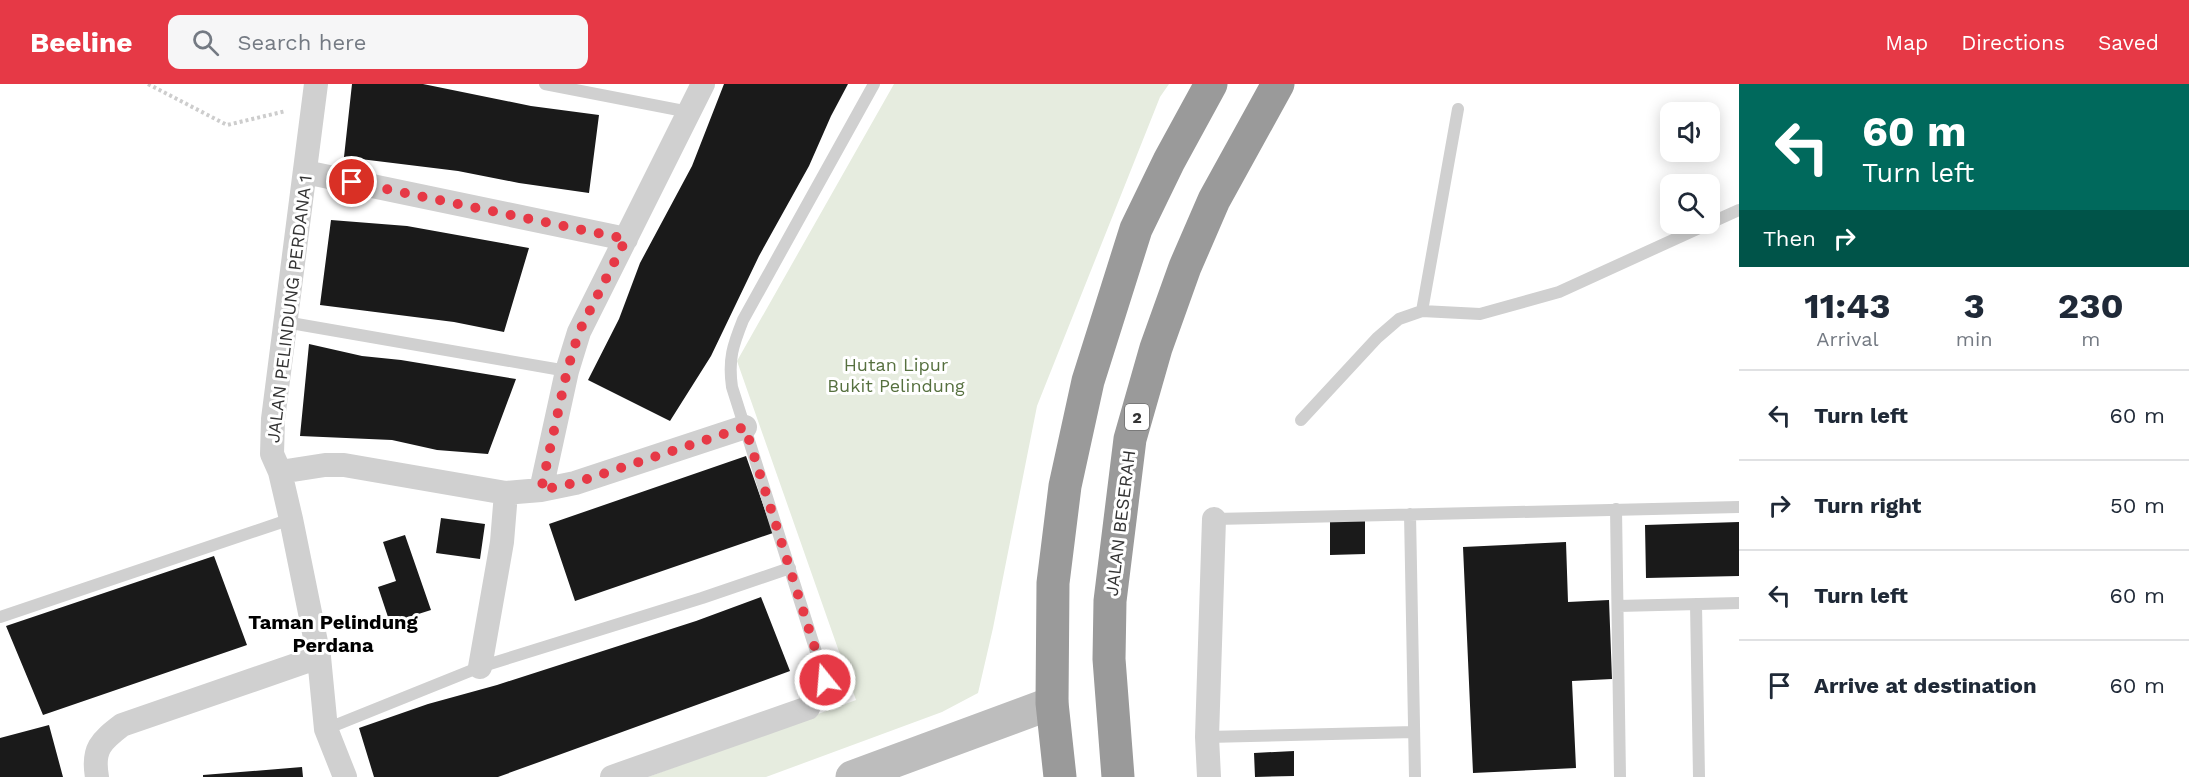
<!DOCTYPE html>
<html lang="en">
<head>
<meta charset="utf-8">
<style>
  :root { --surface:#fff; --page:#f6f6f7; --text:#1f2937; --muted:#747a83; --line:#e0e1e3; --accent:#e63946 }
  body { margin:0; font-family:"Work Sans",sans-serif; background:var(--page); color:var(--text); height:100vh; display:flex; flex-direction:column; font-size:22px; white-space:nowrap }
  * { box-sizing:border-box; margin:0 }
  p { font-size:20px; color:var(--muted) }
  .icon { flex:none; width:33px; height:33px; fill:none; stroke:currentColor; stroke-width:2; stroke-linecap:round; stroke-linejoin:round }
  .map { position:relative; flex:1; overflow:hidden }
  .sheet { display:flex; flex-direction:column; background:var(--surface); width:450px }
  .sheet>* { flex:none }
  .hud { background:#00695c; color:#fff; overflow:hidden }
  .tools { position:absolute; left:1660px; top:18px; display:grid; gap:12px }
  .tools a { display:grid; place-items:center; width:60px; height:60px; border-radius:12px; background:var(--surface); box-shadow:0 3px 15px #0003; font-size:30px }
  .pin { position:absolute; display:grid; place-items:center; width:51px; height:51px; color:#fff; margin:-26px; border:3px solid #fff; border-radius:50%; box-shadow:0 2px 6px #0007 }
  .me { position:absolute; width:66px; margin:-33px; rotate:343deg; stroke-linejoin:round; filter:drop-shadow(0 0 4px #0008) }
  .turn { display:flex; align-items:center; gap:21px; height:126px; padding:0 24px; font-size:27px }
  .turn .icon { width:78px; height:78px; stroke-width:2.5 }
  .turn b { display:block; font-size:42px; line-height:51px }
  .then { display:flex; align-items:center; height:57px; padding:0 24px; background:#0003; gap:12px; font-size:22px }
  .eta { display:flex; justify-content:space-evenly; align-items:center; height:102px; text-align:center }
  .eta b { font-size:36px; font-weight:700; line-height:42px }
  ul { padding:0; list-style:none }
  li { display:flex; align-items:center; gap:18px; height:90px; padding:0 24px; border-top:2px solid var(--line) }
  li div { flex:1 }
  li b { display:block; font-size:22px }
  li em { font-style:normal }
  header { display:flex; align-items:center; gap:36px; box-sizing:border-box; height:84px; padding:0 30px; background:var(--accent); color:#fff }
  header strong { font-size:28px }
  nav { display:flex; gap:33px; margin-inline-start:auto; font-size:21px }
  .search { width:420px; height:54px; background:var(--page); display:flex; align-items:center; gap:15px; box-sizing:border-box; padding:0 21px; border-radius:12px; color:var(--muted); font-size:22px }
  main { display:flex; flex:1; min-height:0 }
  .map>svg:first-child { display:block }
  .green { fill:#e6ecdf }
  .building { fill:#1a1a1a }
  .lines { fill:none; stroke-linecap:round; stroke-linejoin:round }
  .path { stroke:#cdcdcd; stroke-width:4; stroke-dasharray:3 3; stroke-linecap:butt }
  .lane { stroke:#d0d0d0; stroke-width:12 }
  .street { stroke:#d0d0d0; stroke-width:24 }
  .secondary { stroke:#bdbdbd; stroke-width:33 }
  .highway { stroke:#9a9a9a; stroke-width:33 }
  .route { stroke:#e63946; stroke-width:10; stroke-dasharray:0 18 }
  .labels { text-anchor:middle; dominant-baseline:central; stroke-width:6; stroke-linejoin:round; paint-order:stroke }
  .shield { fill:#fff; stroke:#707070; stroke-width:1.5 }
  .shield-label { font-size:16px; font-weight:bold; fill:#333 }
  .street-label { font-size:18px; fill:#333; stroke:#fff }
  .park-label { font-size:18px; fill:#56703f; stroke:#fff }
  .neighbourhood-label { font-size:20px; font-weight:bold; fill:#000; stroke:#fff }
</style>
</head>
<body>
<header>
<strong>Beeline</strong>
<div class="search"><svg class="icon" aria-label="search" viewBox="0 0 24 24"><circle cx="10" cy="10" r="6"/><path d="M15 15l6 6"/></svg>Search here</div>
<nav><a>Map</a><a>Directions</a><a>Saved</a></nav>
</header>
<main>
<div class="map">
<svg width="1739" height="693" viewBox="0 0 1739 693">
  <rect width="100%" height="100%" fill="#fff"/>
  <path class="green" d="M894,0H1169L1160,13L1037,322L993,544L978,609L942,628L766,693H648L856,616L737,277Z"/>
  <path class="building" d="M352,0H423L531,22L599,31L589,109L519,99L458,87L344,73Z
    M724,0H848L831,32L809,82L759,172L711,272L670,337L588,296L619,235L640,179L692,82Z
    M331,136L407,142L529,164L504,248L454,238L320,221Z
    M309,260L362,272L401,276L516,295L488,370L437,366L392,356L300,352Z
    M746,372L773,449L575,517L549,440Z
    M441,434L485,440L480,475L436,469Z
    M1365,434V470L1330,471V435Z
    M1739,438V492L1646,494L1645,441Z
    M405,451L431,526L390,539L378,503L396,497L383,458Z
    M1566,458L1568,518L1609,516L1612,595L1572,597L1576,684L1473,689L1463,463Z
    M214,472L247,561L43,631L6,542Z
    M761,513L790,587L498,693H374L359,644L428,620L497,601L696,537Z
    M49,641L63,693H0V654Z
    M1294,667V692L1255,693L1254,669Z
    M302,683L303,693H203V691Z"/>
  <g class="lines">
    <path class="path" d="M148,0L227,41L286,27"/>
    <path class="lane" d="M545,0L689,28
      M1710,139L1739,126
      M1422,227L1458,25
      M285,238L567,287
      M1301,336L1377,254L1399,235L1422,227L1480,230L1559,208L1708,140
      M1616,425L1620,693
      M1410,430L1415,693
      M1214,435L1739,423
      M1696,520L1699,693
      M1618,522L1739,519
      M0,533L291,435
      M808,624L818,614L825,596L732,303C728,275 733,261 743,236L874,0
      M326,645L480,583L702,514L790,484
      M1207,653L1414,648"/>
    <path class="street" d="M316,0L273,335L272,370L280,388L291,435L319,573L326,645L345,693
      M305,88L626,155
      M280,388L325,381H344L506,409L541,406L575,399L745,343
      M541,406L567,287L579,248L703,0
      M480,583L502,458L506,409
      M97,693C92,665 101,657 122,641L319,573
      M612,693L808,624
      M1209,693L1207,653L1214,435"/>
    <path class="secondary" d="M852,693L1052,619"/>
    <path class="highway" d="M1060,693L1052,619L1053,499L1065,402L1088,297L1136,145L1169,77L1211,0
      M1118,693L1109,575L1110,517L1130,355L1156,264L1185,183L1214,116L1278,0"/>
  </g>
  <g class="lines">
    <path class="route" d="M352,98L626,155L579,248L567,287L541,406L575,399L745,343L825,596"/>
  </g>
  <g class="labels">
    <rect class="shield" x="1125" y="320" width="24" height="26" rx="4.5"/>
    <g class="shield-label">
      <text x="1137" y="333">2</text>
    </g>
    <g class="street-label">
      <text transform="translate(289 225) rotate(-83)">JALAN PELINDUNG PERDANA 1</text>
      <text transform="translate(1120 439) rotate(-83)">JALAN BESERAH</text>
    </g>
    <g class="park-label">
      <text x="896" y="280">Hutan Lipur<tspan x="896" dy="21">Bukit Pelindung</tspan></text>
    </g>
    <g class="neighbourhood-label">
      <text x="333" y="538">Taman Pelindung<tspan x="333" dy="23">Perdana</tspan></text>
    </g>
  </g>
</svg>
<div class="tools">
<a><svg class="icon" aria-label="sound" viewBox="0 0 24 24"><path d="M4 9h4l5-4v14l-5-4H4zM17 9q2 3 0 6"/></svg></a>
<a><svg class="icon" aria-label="search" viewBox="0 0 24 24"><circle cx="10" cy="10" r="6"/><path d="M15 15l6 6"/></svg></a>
</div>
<div class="pin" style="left:352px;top:98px;background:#d93025"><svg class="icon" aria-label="arrive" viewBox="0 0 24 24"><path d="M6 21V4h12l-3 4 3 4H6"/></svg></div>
<svg class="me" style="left:825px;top:596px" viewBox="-20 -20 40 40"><circle r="17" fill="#e63946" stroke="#fff" stroke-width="3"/><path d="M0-11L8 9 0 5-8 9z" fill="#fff"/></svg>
</div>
<section class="sheet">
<div class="hud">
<div class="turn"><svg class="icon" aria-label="left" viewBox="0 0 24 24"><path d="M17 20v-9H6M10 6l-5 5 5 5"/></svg><div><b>60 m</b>Turn left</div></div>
<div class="then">Then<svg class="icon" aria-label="right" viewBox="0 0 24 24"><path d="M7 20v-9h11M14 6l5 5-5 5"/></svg></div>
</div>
<div class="eta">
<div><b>11:43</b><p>Arrival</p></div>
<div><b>3</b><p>min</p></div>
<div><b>230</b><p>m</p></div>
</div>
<ul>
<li><svg class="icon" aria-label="left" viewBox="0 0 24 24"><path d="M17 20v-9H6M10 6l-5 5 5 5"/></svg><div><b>Turn left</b></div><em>60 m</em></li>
<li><svg class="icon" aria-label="right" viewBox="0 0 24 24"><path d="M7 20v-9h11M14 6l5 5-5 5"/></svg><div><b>Turn right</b></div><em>50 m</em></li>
<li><svg class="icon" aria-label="left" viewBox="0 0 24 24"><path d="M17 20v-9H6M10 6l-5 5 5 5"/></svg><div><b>Turn left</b></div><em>60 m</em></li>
<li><svg class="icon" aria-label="arrive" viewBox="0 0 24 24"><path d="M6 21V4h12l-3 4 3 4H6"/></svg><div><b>Arrive at destination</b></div><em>60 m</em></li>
</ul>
</section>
</main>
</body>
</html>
